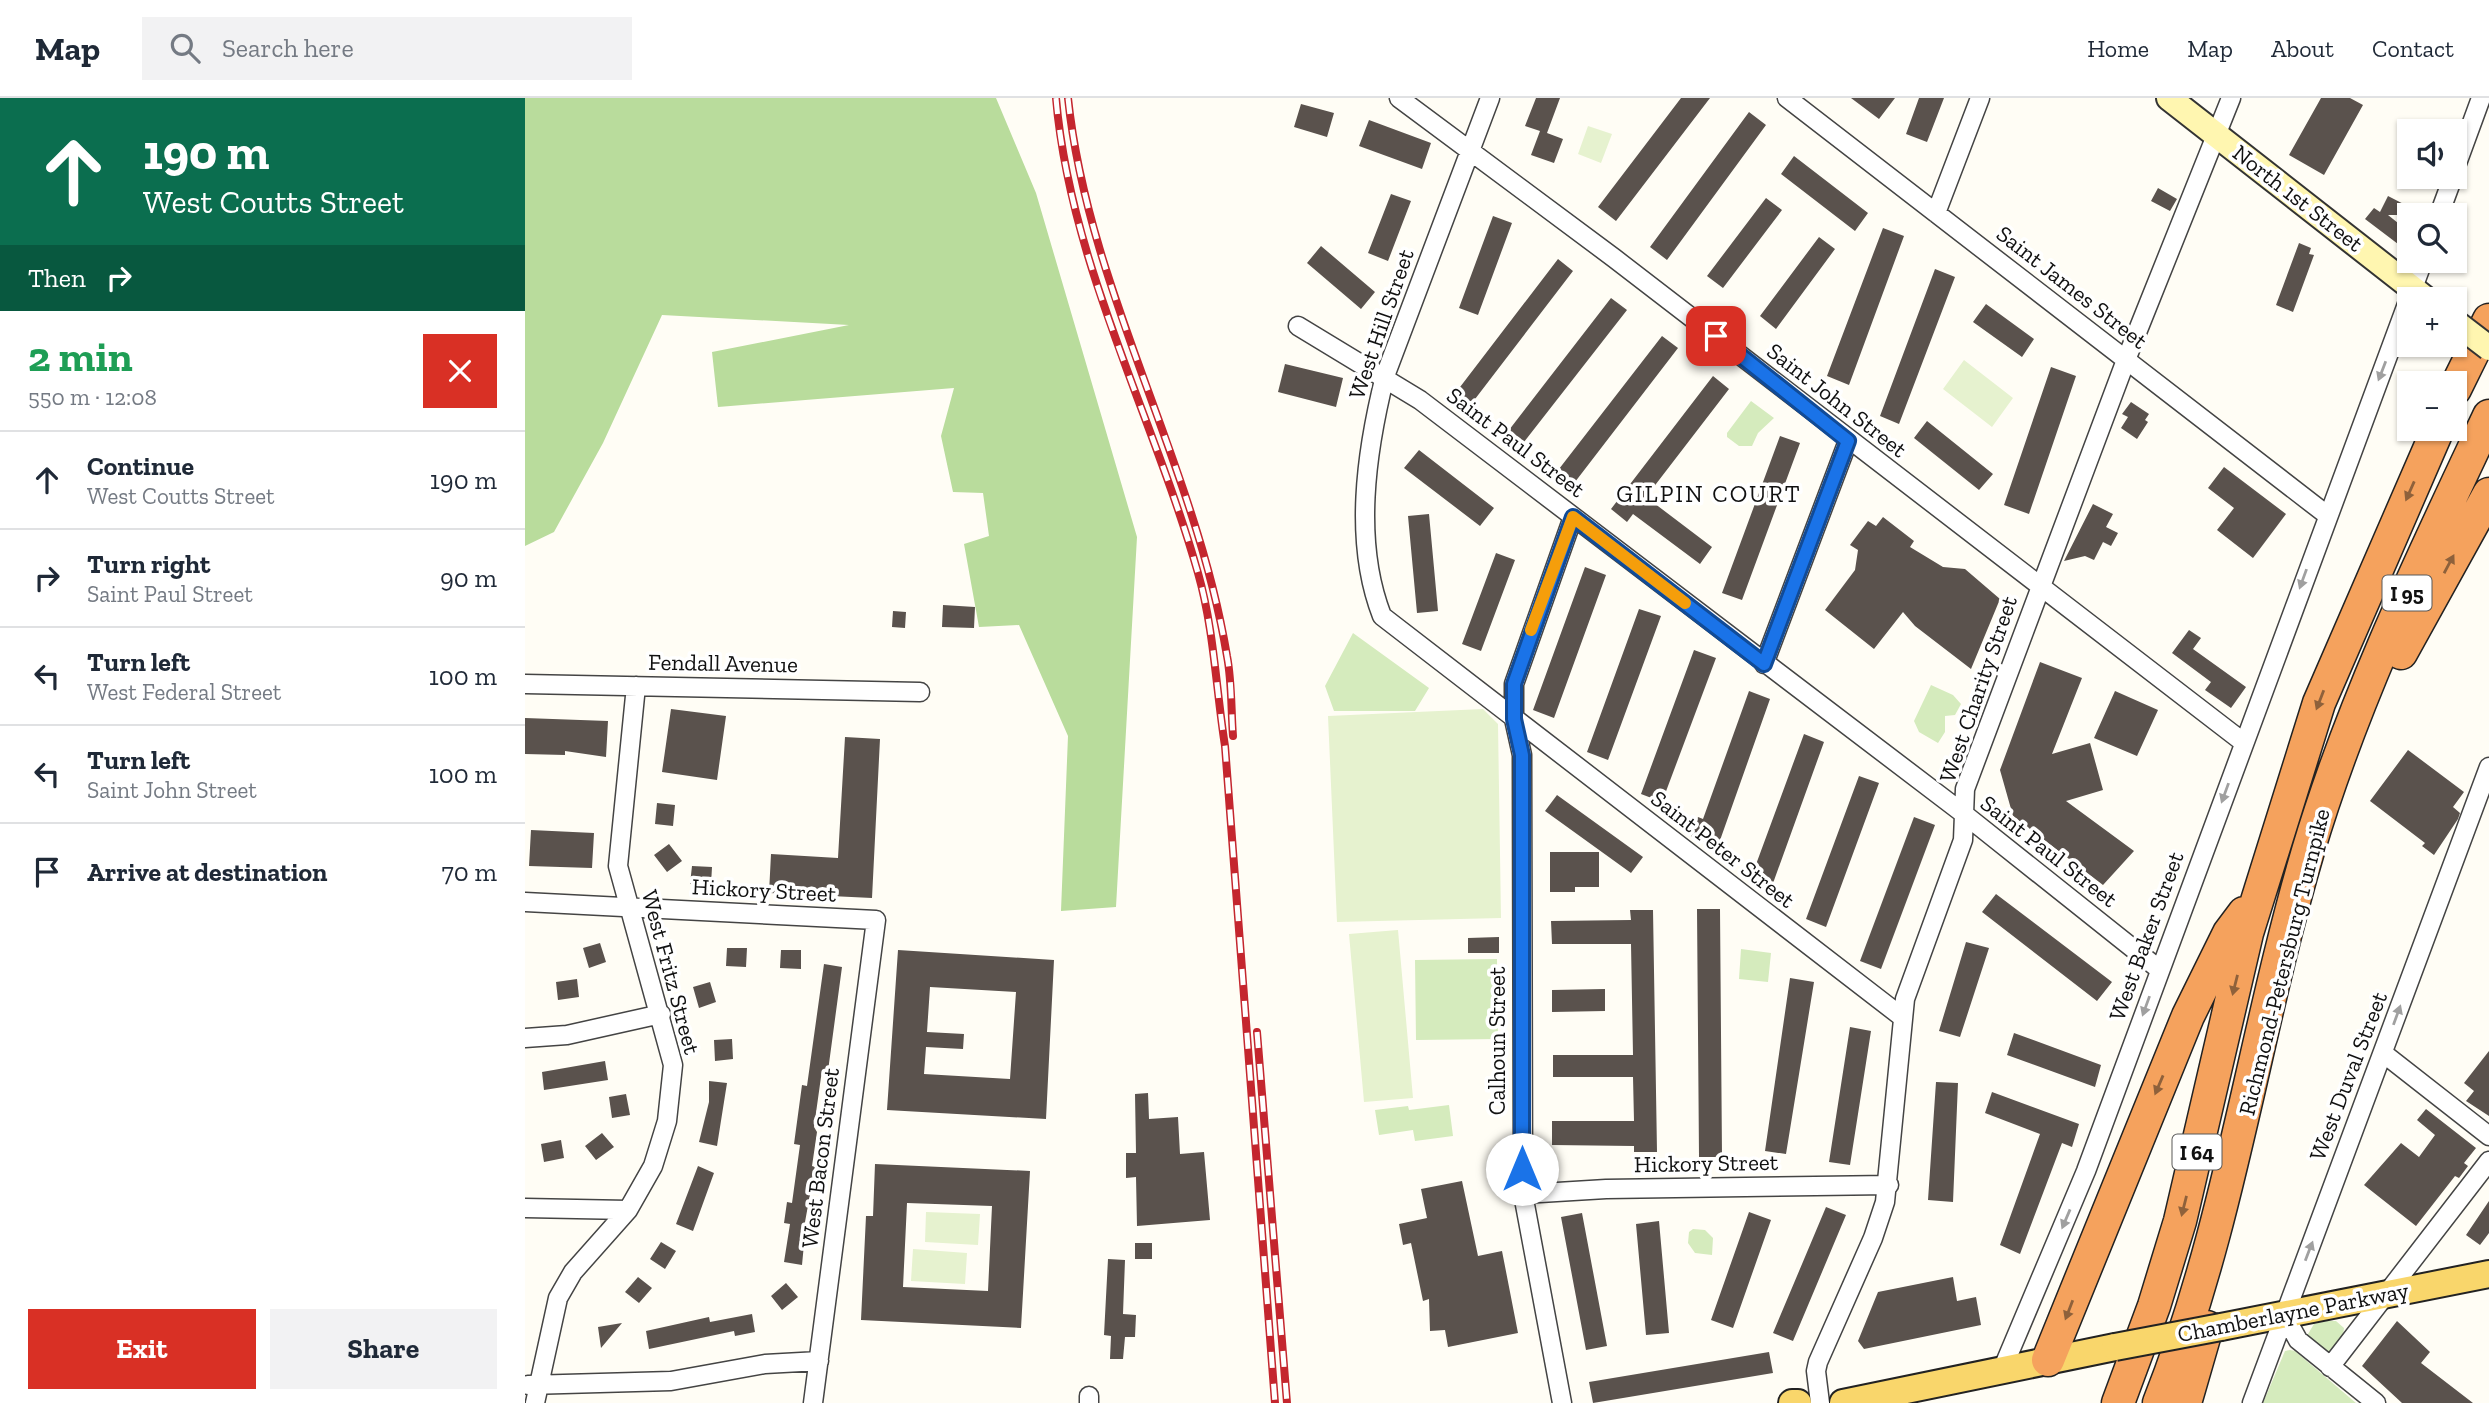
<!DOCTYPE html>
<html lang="en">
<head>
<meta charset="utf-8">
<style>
  :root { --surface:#fff; --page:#f2f2f3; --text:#1f2937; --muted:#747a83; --line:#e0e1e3; --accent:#d93025 }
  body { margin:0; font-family:"Zilla Slab",serif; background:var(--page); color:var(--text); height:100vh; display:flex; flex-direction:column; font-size:26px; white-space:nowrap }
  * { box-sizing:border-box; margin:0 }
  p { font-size:23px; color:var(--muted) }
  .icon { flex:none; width:38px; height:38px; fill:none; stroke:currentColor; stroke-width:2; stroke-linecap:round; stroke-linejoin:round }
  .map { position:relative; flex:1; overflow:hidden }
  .panel { display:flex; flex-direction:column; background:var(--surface); width:525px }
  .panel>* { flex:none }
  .top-card { background:#0b6e4f; color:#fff; overflow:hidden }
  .fabs { position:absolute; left:1872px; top:21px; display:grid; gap:14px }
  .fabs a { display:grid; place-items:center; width:70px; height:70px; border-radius:0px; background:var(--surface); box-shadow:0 2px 5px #0004; font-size:35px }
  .pin { position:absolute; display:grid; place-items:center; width:60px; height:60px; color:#fff; margin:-30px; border-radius:14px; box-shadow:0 4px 10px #0006 }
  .me { position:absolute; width:77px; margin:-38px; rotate:0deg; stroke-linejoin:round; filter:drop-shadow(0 0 5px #0008) }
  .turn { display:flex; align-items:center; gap:24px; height:147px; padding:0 28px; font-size:32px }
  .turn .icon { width:91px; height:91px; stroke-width:2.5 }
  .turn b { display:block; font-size:49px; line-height:60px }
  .then { display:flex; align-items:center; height:66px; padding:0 28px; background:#0003; gap:14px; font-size:26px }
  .round { display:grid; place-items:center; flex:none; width:74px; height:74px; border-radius:0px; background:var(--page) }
  .headline { display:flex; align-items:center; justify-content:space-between; height:119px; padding:0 28px }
  h1 { font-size:42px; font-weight:700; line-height:52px; color:#1e9e55 }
  .action { display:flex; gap:14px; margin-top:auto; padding:14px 28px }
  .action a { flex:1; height:80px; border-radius:0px; background:var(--accent); color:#fff; font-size:28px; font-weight:700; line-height:80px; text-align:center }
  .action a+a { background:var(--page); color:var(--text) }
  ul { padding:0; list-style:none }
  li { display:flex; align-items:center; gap:21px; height:98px; padding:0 28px; border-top:2px solid var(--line) }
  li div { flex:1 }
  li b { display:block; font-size:26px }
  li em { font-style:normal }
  header { display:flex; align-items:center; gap:42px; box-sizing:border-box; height:98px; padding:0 35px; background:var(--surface); border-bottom:2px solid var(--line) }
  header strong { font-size:33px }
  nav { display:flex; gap:38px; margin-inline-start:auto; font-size:24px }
  .search { width:490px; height:63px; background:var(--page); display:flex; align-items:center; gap:18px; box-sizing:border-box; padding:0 24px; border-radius:0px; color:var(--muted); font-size:26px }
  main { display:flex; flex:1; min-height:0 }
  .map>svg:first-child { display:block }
  .green { fill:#d5ebbd }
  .forest { fill:#b9dc9c }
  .pitch { fill:#e6f2cf }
  .building { fill:#5a524d; fill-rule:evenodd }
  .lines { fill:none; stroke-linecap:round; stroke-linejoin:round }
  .street-casing { stroke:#444; stroke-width:21 }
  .secondary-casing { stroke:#333; stroke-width:28 }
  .primary-casing { stroke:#222; stroke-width:30 }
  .highway-casing { stroke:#222; stroke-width:35 }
  .street { stroke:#fff; stroke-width:18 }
  .secondary { stroke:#fff6b0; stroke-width:24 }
  .primary { stroke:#f9d66b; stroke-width:26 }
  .highway { stroke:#f5a25d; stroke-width:32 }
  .rail-casing { stroke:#c4262e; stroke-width:8 }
  .rail { stroke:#fff; stroke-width:5; stroke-dasharray:16; stroke-linecap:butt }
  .secondary-bridge-casing { stroke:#333; stroke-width:28; stroke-linecap:butt }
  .primary-bridge-casing { stroke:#222; stroke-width:30; stroke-linecap:butt }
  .secondary-bridge { stroke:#fff6b0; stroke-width:24 }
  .primary-bridge { stroke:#f9d66b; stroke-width:26 }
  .oneway { fill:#a0a0a0 }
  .oneway2 { fill:#8e613b }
  .route-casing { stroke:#114b97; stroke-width:18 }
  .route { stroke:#1a73e8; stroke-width:12 }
  .slow { stroke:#f59e0b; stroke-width:12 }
  .labels { text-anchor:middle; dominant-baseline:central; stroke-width:7; stroke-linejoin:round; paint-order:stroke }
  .shield { fill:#fff; stroke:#585858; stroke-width:2 }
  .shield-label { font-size:21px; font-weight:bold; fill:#111 }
  .street-label { font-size:23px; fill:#111; stroke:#fff }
  .neighbourhood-label { font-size:24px; letter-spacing:2px; fill:#111; stroke:#fff }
</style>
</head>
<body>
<header>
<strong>Map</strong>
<div class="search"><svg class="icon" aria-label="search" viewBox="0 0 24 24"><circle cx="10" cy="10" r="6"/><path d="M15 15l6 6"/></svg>Search here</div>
<nav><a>Home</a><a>Map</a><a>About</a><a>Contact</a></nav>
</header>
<main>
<section class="panel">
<div class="top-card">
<div class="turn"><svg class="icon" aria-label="ahead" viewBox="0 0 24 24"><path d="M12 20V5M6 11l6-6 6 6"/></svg><div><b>190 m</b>West Coutts Street</div></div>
<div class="then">Then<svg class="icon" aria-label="right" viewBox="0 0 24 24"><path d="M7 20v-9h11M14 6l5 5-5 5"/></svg></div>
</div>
<div class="headline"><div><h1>2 min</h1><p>550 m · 12:08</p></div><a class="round" style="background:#d93025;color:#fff"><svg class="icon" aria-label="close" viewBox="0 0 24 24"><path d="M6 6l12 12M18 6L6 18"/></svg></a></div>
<ul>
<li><svg class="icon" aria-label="ahead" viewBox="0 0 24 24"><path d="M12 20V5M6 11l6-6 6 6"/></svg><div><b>Continue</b><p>West Coutts Street</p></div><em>190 m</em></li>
<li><svg class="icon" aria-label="right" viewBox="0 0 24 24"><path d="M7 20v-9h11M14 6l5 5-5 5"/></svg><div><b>Turn right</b><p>Saint Paul Street</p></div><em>90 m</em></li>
<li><svg class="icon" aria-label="left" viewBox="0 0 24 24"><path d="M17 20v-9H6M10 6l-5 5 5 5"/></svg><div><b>Turn left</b><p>West Federal Street</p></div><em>100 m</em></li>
<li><svg class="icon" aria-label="left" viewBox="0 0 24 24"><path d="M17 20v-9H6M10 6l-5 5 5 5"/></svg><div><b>Turn left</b><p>Saint John Street</p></div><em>100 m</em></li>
<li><svg class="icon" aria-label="arrive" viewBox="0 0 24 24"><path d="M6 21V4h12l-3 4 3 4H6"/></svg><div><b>Arrive at destination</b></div><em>70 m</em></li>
</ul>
<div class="action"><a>Exit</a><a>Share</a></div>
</section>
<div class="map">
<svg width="1964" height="1305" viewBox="0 0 1964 1305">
  <rect width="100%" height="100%" fill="#fffdf5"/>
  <path class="green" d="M1226,303L1249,320L1233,335L1227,348H1214L1202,339V335Z
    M828,535L904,590L890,613H809L800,588Z
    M1406,587L1428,597L1436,606L1430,617L1420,618V634L1413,645L1394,634L1389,623Z
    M1216,851L1246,855L1243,884L1214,881Z
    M972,861L973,941L891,942L890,862Z
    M924,1007L928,1038L890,1043L888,1032L854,1037L850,1012L883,1008L884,1012Z
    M1168,1131L1180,1132L1188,1140L1187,1157L1170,1155L1163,1145L1164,1134Z
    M1802,1223H1811L1819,1230L1818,1239L1804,1257L1785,1241L1783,1236L1789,1226Z
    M1765,1252L1770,1253L1831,1305H1738L1760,1253Z"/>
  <path class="forest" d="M0,0H471L511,95L612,439L591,809L536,813L543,638L494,527L454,529L439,446L464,438L458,395L428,394L416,338L429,290L193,309L187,254L324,227L137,217L78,345L29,434L0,448Z"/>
  <path class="pitch" d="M1063,28L1087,36L1076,65L1053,56Z
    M1439,262L1488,300L1467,329L1418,291Z
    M958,611L973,626L976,820L812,824L803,618Z
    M873,832L888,1000L839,1004L824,836Z
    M401,1114L455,1116L453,1147L400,1144Z
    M388,1151L442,1155L440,1186L386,1183Z"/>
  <path class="building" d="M1011,0H1035L1022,35L1038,41L1029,65L1006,57L1015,33L1000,28Z
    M1156,0H1185L1091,123L1073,109Z
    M1326,0H1370L1354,21Z
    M1394,0H1419L1402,44L1381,36Z
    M1796,0H1825L1838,7L1799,77L1764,57Z
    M776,6L809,15L802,39L769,29Z
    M1224,14L1241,27L1142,162L1125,149Z
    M844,22L906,45L897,71L834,48Z
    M1269,58L1343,115L1330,133L1256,76Z
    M1633,90L1652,101L1645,113L1626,103Z
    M866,96L886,103L863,163L843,155Z
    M1863,98L1900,117H1863L1883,133L1873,146L1840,121L1849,110L1855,114Z
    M1241,100L1257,112L1198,190L1182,178Z
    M968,118L987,125L953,217L934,210Z
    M1358,130L1379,138L1324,287L1302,278Z
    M1294,139L1310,151L1251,231L1235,218Z
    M1774,145L1786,150L1784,156L1789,157L1768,214L1751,207Z
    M796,148L850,194L836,211L782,165Z
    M1033,161L1048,173L947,305L932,293Z
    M1410,171L1430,179L1374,326L1355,318Z
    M1086,200L1102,212L999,344L984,332Z
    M1461,206L1509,241L1497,259L1448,224Z
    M1137,238L1153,250L1050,384L1034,371Z
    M760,266L818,280L811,309L753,294Z
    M1526,269L1551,278L1504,416L1479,407Z
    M1188,278L1204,291L1121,399L1187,449L1175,466L1108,416L1102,424L1086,411Z
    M1606,304L1624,316L1620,322L1623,324L1612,341L1596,330L1603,319L1597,316Z
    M1402,323L1468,376L1454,392L1389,340Z
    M1255,338L1275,345L1217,502L1197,495Z
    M894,352L969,410L955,428L879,370Z
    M1699,369L1761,416L1728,460L1692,432L1709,410L1683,390Z
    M1568,406L1588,416L1581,429L1593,435L1586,448L1578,444L1569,462L1560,458L1539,463Z
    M904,416L913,513L892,515L883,418Z
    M1358,419L1389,443L1385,449L1418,469L1440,471L1475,501L1446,571L1390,528L1378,514L1349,551L1300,512L1330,472L1333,452L1325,447L1343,423L1351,428Z
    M971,455L990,462L956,553L937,546Z
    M1060,469L1081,477L1029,620L1008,612Z
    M418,507L450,509L449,530L417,529Z
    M1114,511L1136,518L1083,662L1062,654Z
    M368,513L381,514L380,530L367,529Z
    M1664,532L1676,540L1668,551L1721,589L1706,610L1680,592L1686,584L1647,555Z
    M1169,552L1191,560L1137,704L1116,696Z
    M1515,564L1557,580L1527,656L1565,645L1578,692L1541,703L1609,753L1578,787L1488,718L1475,672Z
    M1224,593L1245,601L1193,748L1166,739L1173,719L1178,721Z
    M1590,593L1633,612L1612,658L1569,640Z
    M146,611L201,618L192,682L137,674Z
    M0,620L83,623L81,659L40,653V657L0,656Z
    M1279,636L1299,644L1247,788L1226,780Z
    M320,639L355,641L347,800L244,795L246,756L313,760Z
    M1883,652L1939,694L1928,709L1935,715L1933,721L1909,757L1897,748L1900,745L1845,703Z
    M1334,678L1354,685L1301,829L1281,821Z
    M1032,697L1118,759L1106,775L1020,713Z
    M132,705L150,707L148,728L130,726Z
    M1389,719L1410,727L1356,871L1335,863Z
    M6,732L69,735L67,770L4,768Z
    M144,746L157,763L142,774L129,757Z
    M1025,754H1074V789H1050V794H1025Z
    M167,768L187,769L186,787L165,786Z
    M1471,796L1587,884L1572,903L1457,814Z
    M1172,811H1195L1197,1059H1174Z
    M1105,812H1128L1132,1054H1109V1048L1027,1047V1023H1109L1108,979H1028V957H1108L1106,846H1027L1026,823L1106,822Z
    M974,839V855H943V840Z
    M1441,844L1464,850L1435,939L1414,933Z
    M75,845L81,864L64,870L58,850Z
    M202,850H222L221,869L201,868Z
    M256,852H276V871L255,870Z
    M373,852L529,862L521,1021L362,1012ZM405,889L491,894L485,981L399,976L401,949L438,951L439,936L402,934Z
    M299,866L317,869L303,973L297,972L289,1029L292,1034L287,1068L290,1069L276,1146H279L277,1167L259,1164L265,1126L259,1125L262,1104L267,1105L275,1047L269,1046L277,987L282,988Z
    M1265,880L1289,884L1261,1056L1240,1053Z
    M52,881L54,899L33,902L31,884Z
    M185,884L191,904L174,910L168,889Z
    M1080,891V913L1027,914V892Z
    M1325,929L1346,933L1325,1067L1304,1064Z
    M1489,935L1576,967L1570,989L1482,957Z
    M207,941L208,961L190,963L189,942Z
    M1964,953V1018L1941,1003L1949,993L1939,985Z
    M80,963L83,982L19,992L17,974Z
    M184,983L202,985L192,1048L174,1044L184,1004Z
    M1411,984L1433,985L1428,1104L1403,1102Z
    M1467,994L1554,1026L1547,1049L1537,1045L1495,1156L1475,1147L1515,1036L1460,1015Z
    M623,995L624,1021L653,1019L655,1056L679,1054L685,1122L612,1128L611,1079L601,1080V1055H611L610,996Z
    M101,996L105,1017L87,1020L84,999Z
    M1901,1011L1951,1050L1939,1065L1943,1068L1934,1080L1930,1078L1891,1128L1839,1087L1876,1045L1894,1059L1910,1037L1892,1022Z
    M77,1035L89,1049L71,1062L60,1048Z
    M36,1042L39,1060L19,1064L16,1046Z
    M350,1066L505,1073L496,1230L336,1222L341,1118H348ZM382,1105L467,1108L463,1193L378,1189Z
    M173,1068L189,1075L168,1133L151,1126Z
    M937,1083L953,1158L977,1153L993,1235L923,1249L920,1232L905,1233L904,1201L898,1203L886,1145L878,1147L874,1126L902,1120L896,1091Z
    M1964,1103V1135L1955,1147L1941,1137Z
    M1301,1109L1321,1117L1268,1243L1248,1235Z
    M1224,1114L1246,1122L1208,1230L1186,1222Z
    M1057,1115L1082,1248L1061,1252L1036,1119Z
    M1134,1123L1144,1235L1121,1237L1111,1126Z
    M136,1144L151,1153L140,1171L125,1161Z
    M610,1145H627V1161H610Z
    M583,1161L600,1162L598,1216L611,1217L610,1239H600L598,1261H585L586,1238L579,1237Z
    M113,1179L127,1190L114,1205L100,1194Z
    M1428,1179L1432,1203L1451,1199L1456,1227L1339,1251L1333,1243L1353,1194Z
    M261,1185L273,1199L257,1212L246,1198Z
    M227,1216L230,1234L210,1238L209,1233L124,1251L121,1233L184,1219L185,1224Z
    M1872,1223L1905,1254L1896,1265L1948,1305H1877L1837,1268Z
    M97,1225L76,1250L73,1229Z
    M1244,1254L1248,1275L1068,1305L1064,1284Z"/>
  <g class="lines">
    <g class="street-casing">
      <path id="street" d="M874,0L1089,160L1718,644
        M965,0L860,278C841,354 828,444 857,518L1377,919
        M1262,0L1802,417
        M1930,71L1956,0
        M1411,115L1455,0
        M1914,117L1928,79
        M773,228L895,302L1439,716L1635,872
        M1239,566L1323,343
        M0,586L395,594
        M0,804L351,822L288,1305
        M0,940L42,937L136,916
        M1858,955L1964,1038
        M998,1096L1081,1091L1364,1087
        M0,1110L103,1112
        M1759,1217L1773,1242L1851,1305
        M1805,1269L1964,1063
        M1477,1272L1561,1073L1898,163
        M3,1287L146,1283L240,1266L294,1263
        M10,1305L33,1200L48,1174L103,1112L128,1068L142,1023L148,967L93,768L111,588
        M564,1305V1298
        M1037,1305L998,1096L997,657L989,621V586L1048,419
        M1295,1305L1291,1273L1293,1264L1348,1140L1360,1104L1380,901L1438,742L1440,691L1601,262L1706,0
        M1727,1305L1964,669"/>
    </g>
    <g class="secondary-casing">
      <path id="secondary" d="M1644,0L1901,201"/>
    </g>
    <g class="primary-casing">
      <path id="primary" d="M1696,1229L1964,1176
        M1267,1305H1273
        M1318,1305L1590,1249"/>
    </g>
    <g class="highway-casing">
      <path id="highway" d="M1930,291L1964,222
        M1876,555L1964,396
        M1523,1262L1663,918L1704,835L1719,815
        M1593,1305L1629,1208L1655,1123L1722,835L1794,605L1913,331
        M1634,1305C1705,1126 1729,936 1783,753C1828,602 1897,460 1964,318
        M1660,1305L1682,1229"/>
    </g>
    <use href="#street" class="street"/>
    <use href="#secondary" class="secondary"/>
    <use href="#primary" class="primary"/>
    <use href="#highway" class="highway"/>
    <g class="rail-casing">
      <path id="rail" d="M531,0C545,165 628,317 673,475C689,531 691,591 700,648L750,1305
        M543,0C558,144 622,278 666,415C681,461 694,510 702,558C707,584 706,612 708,638
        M732,934L762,1305"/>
    </g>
    <use href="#rail" class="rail"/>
    <g class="secondary-bridge-casing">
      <path id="secondary-bridge" d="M1930,224L1964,250"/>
    </g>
    <g class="primary-bridge-casing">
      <path id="primary-bridge" d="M1590,1249L1696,1229"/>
    </g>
    <use href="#secondary-bridge" class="secondary-bridge"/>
    <use href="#primary-bridge" class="primary-bridge"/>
  </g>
  <defs><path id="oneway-solid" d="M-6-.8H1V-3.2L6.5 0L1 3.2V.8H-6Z" transform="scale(1.75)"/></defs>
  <g class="oneway">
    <use href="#oneway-solid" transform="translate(1857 273) rotate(111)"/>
    <use href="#oneway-solid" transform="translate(1778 481) rotate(110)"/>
    <use href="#oneway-solid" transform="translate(1700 695) rotate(110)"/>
    <use href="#oneway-solid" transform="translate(1621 908) rotate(110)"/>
    <use href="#oneway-solid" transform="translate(1872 917) rotate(-70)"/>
    <use href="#oneway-solid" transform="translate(1541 1121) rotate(113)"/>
    <use href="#oneway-solid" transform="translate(1784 1153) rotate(-69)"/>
  </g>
  <g class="oneway2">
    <use href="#oneway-solid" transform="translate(1885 393) rotate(114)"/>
    <use href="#oneway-solid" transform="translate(1924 466) rotate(-62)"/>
    <use href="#oneway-solid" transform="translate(1795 602) rotate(111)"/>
    <use href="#oneway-solid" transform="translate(1710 887) rotate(104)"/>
    <use href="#oneway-solid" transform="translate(1634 987) rotate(113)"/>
    <use href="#oneway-solid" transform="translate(1659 1108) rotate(104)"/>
    <use href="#oneway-solid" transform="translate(1544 1212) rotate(111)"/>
  </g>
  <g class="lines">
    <g class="route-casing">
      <path id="route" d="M997,1071V657L989,621V586L1048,419L1239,566L1323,343L1191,238"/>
    </g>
    <use href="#route" class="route"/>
    <path class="slow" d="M1006,532L1048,419L1160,505"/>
  </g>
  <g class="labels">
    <g class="shield">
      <rect x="1857.5" y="477.5" width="49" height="35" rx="5"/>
      <rect x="1647.5" y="1036.5" width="49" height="35" rx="5"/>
    </g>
    <g class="shield-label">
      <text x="1882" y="495">I 95</text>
      <text x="1672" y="1054">I 64</text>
    </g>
    <g class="street-label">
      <text transform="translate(1773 100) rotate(38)">North 1st Street</text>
      <text transform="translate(1547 189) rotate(38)">Saint James Street</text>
      <text transform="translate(856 226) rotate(-71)">West Hill Street</text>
      <text transform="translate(1312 302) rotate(38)">Saint John Street</text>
      <text transform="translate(991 344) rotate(37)">Saint Paul Street</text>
      <text transform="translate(198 565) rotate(1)">Fendall Avenue</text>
      <text transform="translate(1453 591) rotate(-71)">West Charity Street</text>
      <text transform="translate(1198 751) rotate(38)">Saint Peter Street</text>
      <text transform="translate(1524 753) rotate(38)">Saint Paul Street</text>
      <text transform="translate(239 792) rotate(3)">Hickory Street</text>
      <text transform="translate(1621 838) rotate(-70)">West Baker Street</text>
      <text transform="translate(1759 864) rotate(-76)">Richmond-Petersburg Turnpike</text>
      <text transform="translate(146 874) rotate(75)">West Fritz Street</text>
      <text transform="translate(972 943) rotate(-90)">Calhoun Street</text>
      <text transform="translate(1823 978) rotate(-69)">West Duval Street</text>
      <text transform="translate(295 1060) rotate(-83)">West Bacon Street</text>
      <text transform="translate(1181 1065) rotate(-1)">Hickory Street</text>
      <text transform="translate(1768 1214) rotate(-11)">Chamberlayne Parkway</text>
    </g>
    <g class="neighbourhood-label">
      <text x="1184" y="395">GILPIN COURT</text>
    </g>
  </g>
</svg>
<div class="fabs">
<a><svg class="icon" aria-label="sound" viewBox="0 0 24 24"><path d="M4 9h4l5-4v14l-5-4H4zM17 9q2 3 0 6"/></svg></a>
<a><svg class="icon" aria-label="search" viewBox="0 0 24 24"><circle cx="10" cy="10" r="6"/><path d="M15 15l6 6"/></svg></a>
<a>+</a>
<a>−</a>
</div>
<div class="pin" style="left:1191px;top:238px;background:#d93025"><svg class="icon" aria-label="arrive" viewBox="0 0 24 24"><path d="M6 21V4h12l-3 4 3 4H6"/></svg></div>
<svg class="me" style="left:997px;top:1071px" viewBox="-20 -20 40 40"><circle r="19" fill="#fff"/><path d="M0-13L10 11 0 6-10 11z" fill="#1a73e8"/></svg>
</div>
</main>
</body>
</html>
